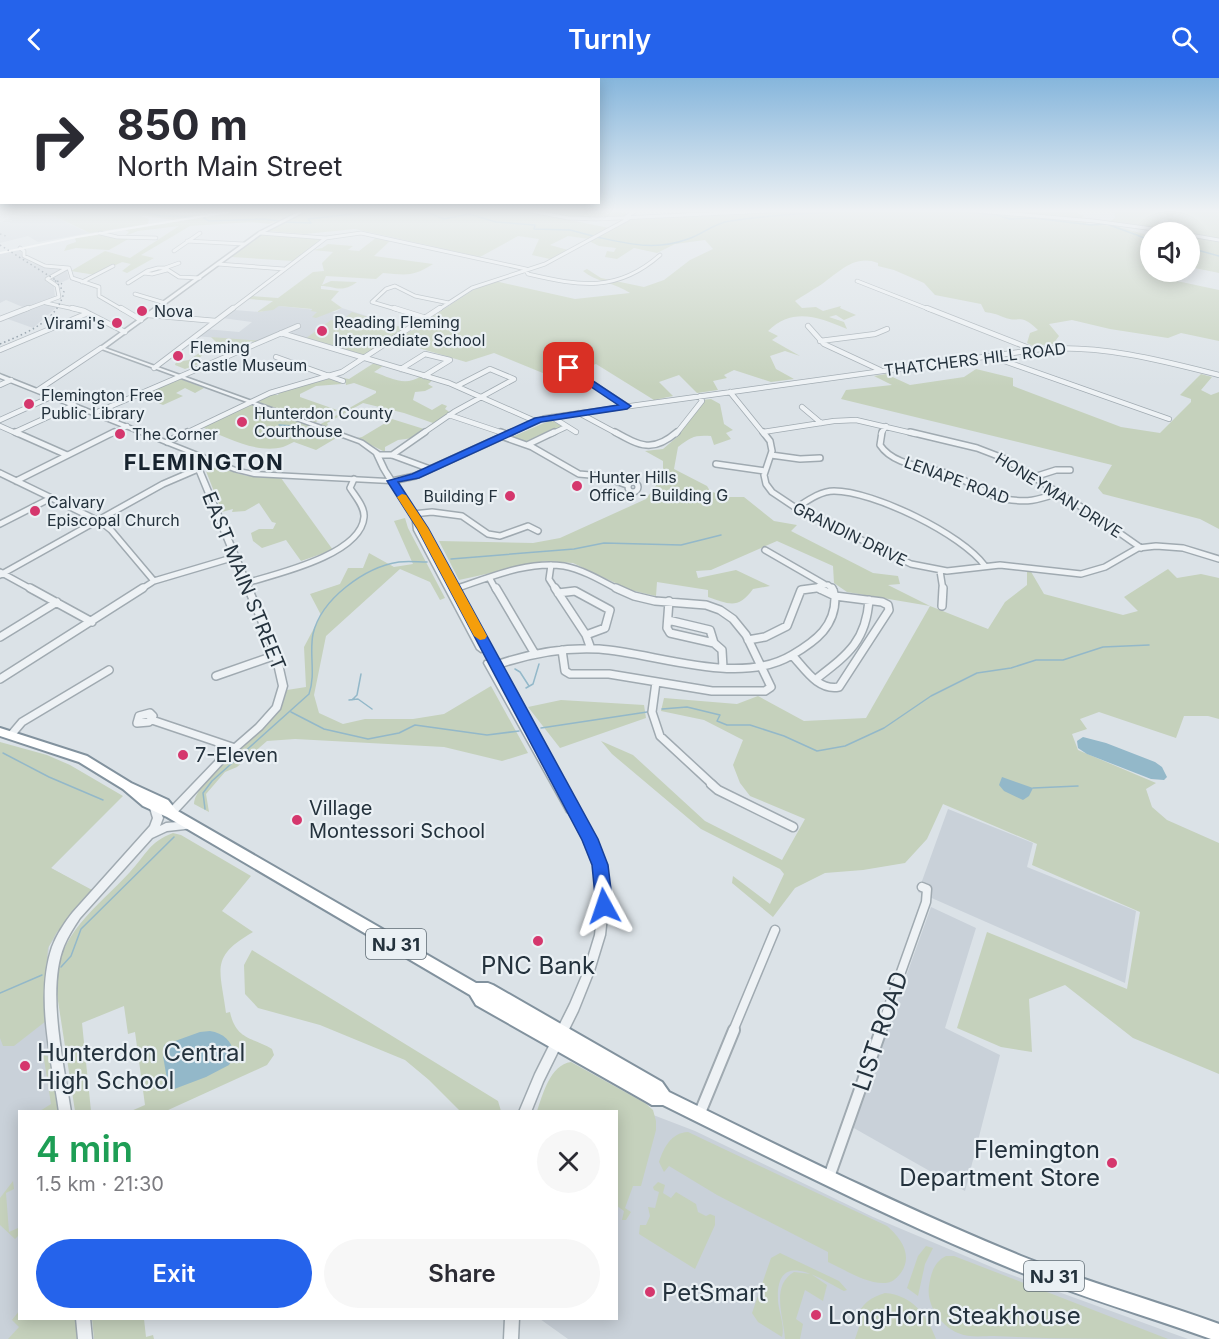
<!DOCTYPE html>
<html lang="en">
<head>
<meta charset="utf-8">
<style>
  :root { --surface:#fff; --page:#f7f7f7; --text:#2b2b33; --muted:#7c7c81; --accent:#2563eb }
  body { margin:0; font-family:Inter,sans-serif; background:var(--page); color:var(--text); height:100vh; display:flex; flex-direction:column; font-size:22px; white-space:nowrap }
  * { box-sizing:border-box; margin:0 }
  p { font-size:20px; color:var(--muted) }
  .icon { flex:none; width:33px; height:33px; fill:none; stroke:currentColor; stroke-width:2; stroke-linecap:round; stroke-linejoin:round }
  .map { position:relative; flex:1; overflow:hidden }
  .drawer { position:absolute; left:18px; top:1032px; width:600px; height:210px; display:flex; flex-direction:column; background:var(--surface); border-radius:0px; box-shadow:0 3px 15px #0003 }
  .drawer>* { flex:none }
  .top-card { position:absolute; left:0px; top:0px; width:600px; height:126px; box-shadow:0 3px 15px #0003; background:#fff; color:var(--text); overflow:hidden }
  .tools { position:absolute; left:1140px; top:144px; display:grid; gap:12px }
  .tools a { display:grid; place-items:center; width:60px; height:60px; border-radius:50%; background:var(--surface); box-shadow:0 3px 15px #0003; font-size:30px }
  .pin { position:absolute; display:grid; place-items:center; width:51px; height:51px; color:#fff; margin:-26px; border-radius:12px; box-shadow:0 3px 9px #0006 }
  .me { position:absolute; width:66px; margin:-33px; rotate:355deg; stroke-linejoin:round; filter:drop-shadow(0 0 4px #0008) }
  .turn { display:flex; align-items:center; gap:21px; height:126px; padding:0 18px; font-size:27px }
  .turn .icon { width:78px; height:78px; stroke-width:2.5 }
  .turn b { display:block; font-size:42px; line-height:51px }
  .round { display:grid; place-items:center; flex:none; width:63px; height:63px; border-radius:32px; background:var(--page) }
  .overview { display:flex; align-items:center; justify-content:space-between; height:102px; padding:0 18px }
  h1 { font-size:36px; font-weight:600; line-height:45px; color:#1e9e55 }
  .cta { display:flex; gap:12px; margin-top:auto; padding:12px 18px }
  .cta a { flex:1; height:69px; border-radius:36px; background:var(--accent); color:#fff; font-size:24px; font-weight:600; line-height:69px; text-align:center }
  .cta a+a { background:var(--page); color:var(--text) }
  header { display:flex; justify-content:space-between; align-items:center; height:78px; padding:0 18px; background:var(--accent); color:#fff; font-size:27px; font-weight:600 }
  .map>svg:first-child { display:block }
  .built { fill:#c9d1d9 }
  .green { fill:#c5d1bc }
  .water { fill:#93b8c9 }
  .lines { fill:none; stroke-linecap:round; stroke-linejoin:round }
  .stream { stroke:#93b8c9; stroke-width:1.5 }
  .minor-far5-casing { stroke:#a0aab1; stroke-width:4.5 }
  .minor-far4-casing { stroke:#a0aab1; stroke-width:6 }
  .minor-far3-casing { stroke:#a0aab1; stroke-width:8 }
  .minor-far2-casing { stroke:#a0aab1; stroke-width:10 }
  .minor-far1-casing { stroke:#a0aab1; stroke-width:11 }
  .minor-casing { stroke:#a0aab1; stroke-width:14 }
  .tertiary-casing { stroke:#a0aab1; stroke-width:3 }
  .trunk-casing { stroke:#82929e; stroke-width:4 }
  .minor-far5 { stroke:#eef2f5; stroke-width:3 }
  .minor-far4 { stroke:#eef2f5; stroke-width:4.5 }
  .minor-far3 { stroke:#eef2f5; stroke-width:5 }
  .minor-far2 { stroke:#eef2f5; stroke-width:7 }
  .minor-far1 { stroke:#eef2f5; stroke-width:8 }
  .minor { stroke:#eef2f5; stroke-width:10 }
  .tertiary { fill:#eef2f5; fill-rule:evenodd }
  .secondary { fill:#fff; fill-rule:evenodd }
  .trunk { fill:#fff; fill-rule:evenodd }
  .rail { stroke:#748491; stroke-width:1.5; stroke-dasharray:1.5 3; stroke-linecap:butt }
  .route { fill:#2563eb; stroke:#184099; stroke-width:1.5 }
  .slow { fill:#f59e0b }
  .poi-dot { fill:#d5376d; stroke:#eaf0f4; stroke-width:2 }
  .labels { text-anchor:middle; dominant-baseline:central; stroke-width:4.5; stroke-linejoin:round; paint-order:stroke }
  .far-poi-label { font-size:16px; fill:#24323d; stroke:#eaf0f4; text-anchor:start }
  .far-street-label { font-size:16px; fill:#24323d; stroke:#eaf0f4 }
  .shield { fill:#eaf0f4; stroke:#5f6b74; stroke-width:1.5 }
  .shield-label { font-size:18px; font-weight:bold; fill:#24323d }
  .street-label { font-size:20px; fill:#24323d; stroke:#eaf0f4 }
  .poi-label { font-size:20px; fill:#24323d; stroke:#eaf0f4; text-anchor:start }
  .far-district-label { font-size:22px; font-weight:bold; letter-spacing:1.5px; fill:#17232e; stroke:#eaf0f4 }
  .near-poi-label { font-size:24px; fill:#24323d; stroke:#eaf0f4; text-anchor:start }
  .near-street-label { font-size:24px; fill:#24323d; stroke:#eaf0f4 }
</style>
</head>
<body>
<header><svg class="icon" aria-label="back" viewBox="0 0 24 24"><path d="M15 5l-7 7 7 7"/></svg>Turnly<svg class="icon" aria-label="search" viewBox="0 0 24 24"><circle cx="10" cy="10" r="6"/><path d="M15 15l6 6"/></svg></header>
<div class="map">
<svg width="1219" height="1261" viewBox="0 0 1219 1261">
  <rect width="100%" height="100%" fill="#dbe2e7"/>
  <path class="built" d="M41,132L82,152L90,155L38,164L28,158L0,165V144Z
    M16,172L21,173L22,178L32,185L67,193L69,201L54,208L55,219L25,230L6,222L0,225V176Z
    M44,226L58,228L33,250L5,240Z
    M279,228L335,234L342,230L407,251L367,278L282,254L261,264L196,258L205,251L239,254L252,244L222,240L234,232L261,234Z
    M0,666L120,720L51,790L91,812L49,868L45,935L53,1033L20,1034V1240L71,1261H0Z
    M948,731L1033,765L1027,789L1136,833L1125,905L918,814Z
    M931,829L976,850L945,950L1000,977L965,1113L852,1049Z
    M648,1035L695,1053L873,1139L1001,1193L1188,1261H568L540,1241L616,1240L617,1104Z"/>
  <path class="green" d="M41,132H144L182,137L208,136L174,142L138,137L149,141L148,146L90,155Z
    M249,132H302L269,146L252,144L190,148L141,177L154,180L127,195L122,193L131,186L122,184L95,197L71,193L105,173L130,180L179,148L138,153L127,157L125,158L129,154L125,152Z
    M308,132H522L609,150L589,161L568,158L550,167L568,172L550,181L532,177L539,161L518,158L480,179L355,151L305,156L268,153Z
    M528,132L554,134L589,132L608,136L614,133L627,136L621,139H563Z
    M805,132H1057L1076,134L1084,138L1081,141L1086,142V146L1116,148L1150,158V194H1176L1172,202L1219,212V263L1181,255L1168,260L1110,251L1072,242L1049,246L1059,258L1053,266L1033,268L1027,265L1030,255L1038,252C1019,234 1020,246 1003,239C996,236 992,235 985,234L981,226L935,217L924,205L894,192L878,188V185C854,175 837,196 819,208C812,212 803,218 795,223L802,230L816,229L823,233L841,228L840,230L856,237L844,242L836,237L829,239L844,244L847,251C818,239 793,229 768,253L778,258L772,262L800,278L785,273L770,278L776,291L794,301L771,304L734,292L724,297L727,300L713,303L718,312L697,315L679,297L659,304L673,318L654,322L596,286L555,300L494,275L466,284L395,263L473,212L495,203L575,221L630,215C616,205 596,204 583,193L587,191L601,200L644,209L664,202L690,182L713,171L705,162L675,166L657,175L634,170L617,181L605,179L607,173L614,174L616,170L599,168L589,163L623,141Z
    M1114,132H1219V195L1190,189V154H1186L1183,145L1162,141L1158,146L1177,150L1175,154L1107,145L1115,140Z
    M103,156L130,160L109,172L76,170L64,173L67,167L76,164L75,160Z
    M261,156L322,161L293,183L231,179Z
    M377,159L391,162L374,178L433,186C413,199 406,197 383,195L376,201L326,198L322,207L331,203L357,204C341,216 335,208 321,208V211L339,213L331,222L342,230L316,240L312,239L317,234L311,233L312,231L279,228L273,232L257,234L273,223L249,221L252,218L278,220L313,194L324,193L322,185L333,174L313,172L322,170L328,166L353,168L348,172L359,173Z
    M352,234L407,251L365,278L305,261L331,242L341,243Z
    M211,259L263,263L258,266L251,263L221,277L205,275L198,281L204,284L185,291L175,287L176,284L189,282L205,271L215,272L216,264Z
    M374,285L383,288L374,294C391,300 405,309 421,298L433,302L428,306L433,309L425,313L415,314L413,322L432,332L442,326L447,328L445,331L451,335L413,360L398,362L385,369V374L357,360L362,359L392,341L424,351L433,345L404,335L363,325L327,345L328,347L325,349L319,347L376,315V313L354,305L346,307L345,303L337,299L349,301Z
    M976,291L1013,300V308L1121,349L1160,355L1191,324V321L1180,317L1201,296L1212,299L1201,312L1211,317L1219,314V451L1200,441L1103,416L1098,410L1112,387L841,321L846,312L892,307L874,298L886,296L910,307L964,299Z
    M178,300L204,310L195,315L185,310L176,315L183,318L163,327L139,317Z
    M331,300L342,306L316,308L300,316V319L337,332L314,345L256,323L273,316L278,317L279,315Z
    M711,321L720,326L724,346L733,352L726,355L731,361L714,367L711,358C694,357 691,359 678,369L674,391L707,408L710,413L726,419H744L774,443L797,447L791,453L873,495L898,498L900,506L888,507L930,528L988,551L1005,524L1027,507V492H1030L1044,516L1123,537L1138,533L1124,519L1168,491L1177,500L1201,496L1219,500V641L1208,638H1184L1176,660L1099,634L1080,641L1087,651L1072,656L1078,672L1156,705L1146,711L1152,729L1167,742L1219,765V996L1133,960L1065,907L1029,921L1032,974L1001,969L957,950L987,854L1127,911L1140,834L1032,787L1037,766L943,726L927,761L905,785L863,792L825,795L795,810L773,839L732,805L733,798L770,826L784,796L780,791L701,751L612,676L601,663L633,677L705,743L782,782L805,741L750,718L740,705L733,687L743,662L704,642L661,633L664,620L737,626L758,618L804,643L866,640L930,528L847,514L834,505L833,488L777,463L711,492L696,493L698,500L736,492L770,508L753,511C738,532 729,526 708,519V512L657,504L656,518L630,512L573,485L545,483L459,502L439,463L533,465L560,460L646,421L663,398V383L645,373L663,371L677,359L703,322Z
    M251,327L316,350V351C305,357 294,365 283,369C256,376 225,359 202,349Z
    M551,342L563,349L527,365L512,359Z
    M318,351L338,359L316,372L294,364Z
    M217,389L247,398L281,400L333,472L301,483L286,462L262,470L253,463L251,455L259,451H273L276,445L272,444L259,425L245,433L232,434L233,431L222,434L206,393Z
    M405,440L408,450L445,520L440,522L430,504L400,491L326,558L314,617L319,635L343,646L365,641H413L444,636L491,608L528,675L502,683L444,669L295,661L267,663L237,689L225,694L206,716L209,734L194,726C195,701 260,660 275,638C280,630 283,620 287,612L306,609L304,569L321,537L310,516L340,506L348,490H363L369,475L394,489L413,486L394,443Z
    M561,622L644,627L646,640L560,670L528,629Z
    M0,664L47,677L70,687L123,718L51,790L94,813L57,854L48,870L44,916L46,943L14,968H3L0,960Z
    M173,755L181,757L251,798L222,833L253,854C210,879 220,890 226,935L230,934C236,962 252,959 272,971L274,977L267,987L166,1033H131L145,1027L135,954L128,956L124,928L82,945L91,1033H75L56,910C55,857 97,830 130,794C146,777 149,764 173,755Z
    M252,872L498,1023L501,1033H460L429,1002L405,982L320,947L258,930L245,916L244,887Z
    M42,976L50,979L58,1033H40L51,1026L44,981L37,983V978Z
    M571,984L645,1025L653,1032L656,1043V1052L641,1108H633L625,1130L631,1134L626,1142H622L624,1133L617,1128L616,1034L537,1033C543,1016 550,987 571,984Z
    M688,1054L887,1148C901,1160 914,1178 900,1196C896,1201 891,1205 885,1205C866,1206 844,1191 828,1184V1174L717,1117L669,1088L664,1094L659,1084C664,1069 671,1055 688,1054Z
    M13,1103L14,1111L6,1115L9,1154L18,1150V1158L15,1161L0,1147V1120Z
    M658,1104L665,1107L663,1115L671,1120L676,1114L696,1126L698,1134L706,1138L710,1136L715,1138V1147L695,1191L639,1156L640,1147H646L650,1138L648,1129L655,1130L659,1114L654,1112L653,1109Z
    M926,1168L933,1170L925,1186L918,1218L907,1210L918,1178Z
    M780,1175L839,1203L847,1212L844,1213C822,1202 775,1168 778,1223C779,1235 785,1248 782,1259L758,1244L752,1235L771,1180Z
    M946,1178H954L1168,1261C1110,1261 1052,1261 994,1258C983,1258 969,1260 958,1255C941,1248 926,1227 929,1208C931,1195 934,1184 946,1178Z
    M794,1194L811,1196L827,1207L823,1223L805,1212L796,1241L803,1246L800,1261H785C784,1239 770,1208 794,1194Z
    M885,1215C912,1217 927,1237 936,1261H855L860,1246L857,1240C861,1226 871,1219 885,1215Z
    M19,1233L20,1240L76,1241L78,1261H8L19,1249L12,1242Z
    M92,1241H144L146,1259L153,1257L154,1261H94Z"/>
  <path class="water" d="M1083,659L1106,665L1155,684L1162,689L1167,699L1164,702L1151,701L1087,676L1078,670L1077,663Z
    M1002,699L1033,710L1029,718L1023,722L1004,713L999,707Z
    M210,953C228,956 239,970 229,987L206,999L169,1013L163,978L164,967L200,954Z"/>
  <g class="lines">
    <path class="stream" d="M134,132L161,138L192,139
      M422,132L444,141L469,136L496,144L535,147L534,151L570,152L593,158
      M944,132L997,137L1010,141
      M204,140L209,143L264,141L279,143
      M1009,141L1034,140L1091,147L1107,146L1150,162
      M283,144L311,145L308,141C327,139 346,137 364,134C380,132 395,137 411,132
      M597,159C630,166 655,173 688,161C703,156 714,145 730,143C783,135 838,134 892,132
      M1190,170L1219,178
      M279,347L294,348
      M451,481L574,471L604,465L681,467L721,457
      M515,591L520,594L529,608
      M526,610L533,606L539,586
      M349,622L358,621L372,631
      M352,622L357,617L361,596
      M662,631L687,629L720,637L717,643L727,647H750L784,658L817,673L845,668L884,650L931,618L977,595L1011,590L1036,582H1063L1103,569L1149,567
      M291,634L324,651L368,661L399,655L415,647L487,657L519,653
      M541,650L647,634
      M3,675L49,699L103,722
      M1033,710L1078,708
      M205,731L203,715L212,703L309,616C316,596 309,576 313,556C321,521 365,489 399,484C408,483 418,484 427,484
      M61,889L71,878L81,851L174,759
      M0,915L42,897"/>
    <g class="minor-far5-casing">
      <path id="minor-far5" d="M526,132L568,140L598,141L791,132
        M967,132L1094,143L1175,154
        M624,140L637,132
        M100,155L117,159L156,160
        M260,155L326,160L361,155L526,191
        M1190,157L1219,162
        M187,163L244,166
        M20,170L24,173V178L45,188L69,190L72,200L99,209V218L123,232
        M174,173L200,155
        M218,186L284,191
        M165,190L179,185
        M526,192L528,196C580,208 617,215 660,177
        M144,195L152,196L167,192
        M857,203L931,232
        M82,204L113,188
        M128,205L147,193L158,190H165L179,199L200,200
        M135,216L165,225
        M46,225L79,232
        M24,232L59,219L57,208L47,201L67,190
        M231,232L326,160
        M399,232L372,224L386,211L395,208L415,218L449,225
        M438,232L472,210L545,186L628,141"/>
    </g>
    <g class="minor-far4-casing">
      <path id="minor-far4" d="M72,230L84,233L125,254
        M121,230L141,242
        M394,230L426,240
        M927,230L1034,272
        M148,237L216,243
        M0,241L28,230
        M808,248L824,266L880,292
        M281,255L449,305L535,343
        M820,263L875,256L887,251
        M0,272L88,235
        M276,279L343,303
        M993,279L1169,341
        M154,290L233,230
        M569,290L627,328
        M401,291L425,276L450,282L424,298
        M0,307L11,302
        M38,312L101,270
        M730,314L764,356
        M802,329L821,345
        M95,335L298,248
        M579,335L618,356
        M449,337L506,356
        M552,339L576,354
        M0,342L53,318
        M0,348L18,356
        M15,354L74,327
        M763,354L834,343L856,342L916,356
        M111,356L127,348
        M184,356L270,315L342,294L440,230
        M422,356L454,334L514,301L490,291L457,308
        M509,356L544,340L1041,271C1103,267 1160,282 1219,297
        M551,356L566,349
        M676,356L702,323L700,318
        M881,356L886,348"/>
    </g>
    <g class="minor-far3-casing">
      <path id="minor-far3" d="M15,354L67,377
        M501,354L506,356
        M615,354C640,368 653,375 677,354
        M763,354L770,363L772,373L764,397L766,406L772,414L796,430L911,486L947,493L1000,487L1081,496L1105,489L1138,470L1156,468L1183,470L1219,481
        M882,354L880,367C895,390 932,388 955,398C972,405 987,418 1005,421C1028,425 1037,422 1059,415
        M910,354L977,370L1003,380L1094,437L1141,470
        M501,358L532,369L579,396L601,398L627,407
        M167,364L187,354
        M527,367L554,354
        M378,377H392L430,391
        M392,377L425,354
        M771,377L800,381L820,380
        M716,386L765,393
        M0,395L101,444L111,452L154,503
        M1034,399L1056,392H1070
        M16,403L114,354
        M392,403L415,398L512,354
        M628 409a5 5 0 1 1 10 0a5 5 0 1 1-10 0Z
        M796,430C807,423 820,413 834,413C873,413 962,456 985,488
        M413,436L432,434L462,438L488,456L500,458L528,448L538,453
        M0,446L51,420
        M765,472L824,506
        M551,487L549,501L556,512
        M940,493L943,512
        M0,494L33,512
        M0,497L163,406L198,391
        M490,501L496,512
        M246,505C276,496 361,477 364,439C365,429 355,418 350,410L354,401
        M140,512L154,503L235,479
        M452,512C486,501 527,482 564,488C584,492 602,503 619,512
        M803,512L818,510
        M820,512L818,510L820,506L828,507L834,512"/>
    </g>
    <g class="minor-far2-casing">
      <path id="minor-far2" d="M30,510L92,544
        M496,510L535,576
        M555,510L586,557L591,571
        M818,510L835,518
        M832,510L835,518
        M451,512L457,510
        M558,515L575,513L610,532L605,550L586,557
        M669,523L667,550L670,555L714,565
        M942,528L943,510
        M668,542L710,552L714,565L722,572L723,590
        M0,559L57,524
        M748,562L765,559L787,548L801,512L816,510
        M562,572L565,593L570,596H609L712,613H765L771,609L746,557L733,541L720,532L706,527L655,523L634,518L616,510
        M792,577C805,591 818,613 839,609L889,532L888,527L882,524L835,518
        M792,577C816,563 836,548 835,518
        M491,589C526,576 562,569 599,571C656,575 739,609 792,577
        M216,598L276,577
        M0,601L143,510
        M816,601C847,577 866,564 869,522
        M656,604L652,634L660,658L713,707
        M150,635L153,638L149,644L137,645L139,638Z
        M152,642L235,670
        M11,657L22,644L109,592"/>
    </g>
    <g class="minor-far1-casing">
      <path id="minor-far1" d="M711,706L718,712L793,749
        M733,953L775,852
        M880,953L926,824L927,811L922,809"/>
    </g>
    <g class="minor-casing">
      <path id="minor" d="M699,1037L734,952
        M829,1099L881,952"/>
    </g>
    <g class="tertiary-casing">
      <path id="tertiary" d="M302,132H308L261,156L105,270L363,363L379,374L387,391L426,451L587,748L604,784L609,820L605,857L594,893L578,933L543,1004L531,1034H519L535,996L570,926L584,893L595,857L599,820L594,784L570,735L567,734L484,585L485,583H490L484,572L481,574L477,571L414,452L413,444L414,442L390,405L254,398L234,393L194,377L203,394L280,577L287,608L280,631L262,651L223,685L174,738L171,739L168,738L166,735L168,732L217,681L256,647L273,628L279,608L272,577L197,394L186,374L0,300V296L2,297L238,391L254,394L387,401L381,391L374,376L359,365L99,270L259,154Z
        M155,726L158,727L163,740L160,748L166,745L191,743L194,744L196,747L194,750L167,753L152,760L80,840C74,849 68,858 64,868C46,912 64,987 71,1034H59C52,983 35,919 52,869C57,856 65,844 73,834L150,748L153,740L150,730L152,727Z
        M76,1240H90L92,1261H78Z
        M505,1240H519L518,1261H504Z"/>
    </g>
    <g class="trunk-casing">
      <path id="trunk" d="M0,650L87,678L131,705L168,722L176,732L476,905H488L493,907L662,1004L669,1014C785,1071 901,1129 1021,1178C1086,1204 1153,1222 1219,1246V1261H1211C1147,1238 1081,1219 1017,1193C897,1144 780,1085 663,1027H652L647,1024L476,927L470,917L167,739L143,728L123,711L79,684L0,658Z"/>
    </g>
    <use href="#minor-far5" class="minor-far5"/>
    <use href="#minor-far4" class="minor-far4"/>
    <use href="#minor-far3" class="minor-far3"/>
    <use href="#minor-far2" class="minor-far2"/>
    <use href="#minor-far1" class="minor-far1"/>
    <use href="#minor" class="minor"/>
    <use href="#tertiary" class="tertiary"/>
    <path class="secondary" d="M234,132H246L77,160L0,176V174L77,158Z"/>
    <use href="#trunk" class="trunk"/>
    <path class="rail" d="M0,156L6,158
      M0,167L62,206
      M0,266C26,255 57,244 64,214L55,202"/>
  </g>
  <linearGradient id="sky" x2="0" y2="1"><stop stop-color="#86b6dc"/><stop offset="0.43" stop-color="#eff2f4"/><stop offset="1" stop-color="#eff2f4" stop-opacity="0"/></linearGradient>
  <rect width="1219" height="309" fill="url(#sky)"/>
  <path class="route" d="M566,289H572L631,328L627,331L541,344L419,400L398,404L428,450L598,761L608,787L613,828L610,834L604,836L599,834L596,828L592,787L582,762L417,450L387,403L412,396L535,340L618,327L566,292Z"/>
  <path class="slow" d="M402,416L406,417L428,450L487,558L485,561L480,562L474,558L417,450L397,419Z"/>
  <g class="poi-dot">
    <circle cx="142" cy="233" r="6"/>
    <circle cx="117" cy="245" r="6"/>
    <circle cx="322" cy="253" r="6"/>
    <circle cx="178" cy="278" r="6"/>
    <circle cx="29" cy="326" r="6"/>
    <circle cx="242" cy="344" r="6"/>
    <circle cx="120" cy="356" r="6"/>
    <circle cx="577" cy="408" r="6"/>
    <circle cx="510" cy="418" r="6"/>
    <circle cx="35" cy="433" r="6"/>
    <circle cx="183" cy="677" r="6"/>
    <circle cx="297" cy="742" r="6"/>
    <circle cx="538" cy="863" r="6"/>
    <circle cx="25" cy="988" r="6"/>
    <circle cx="1112" cy="1085" r="6"/>
    <circle cx="650" cy="1214" r="6"/>
    <circle cx="816" cy="1237" r="6"/>
  </g>
  <g class="labels">
    <g class="far-poi-label">
      <text x="154" y="233">Nova</text>
      <text x="334" y="244">Reading Fleming<tspan x="334" dy="18">Intermediate School</tspan></text>
      <text x="105" y="245" text-anchor="end">Virami's</text>
      <text x="190" y="269">Fleming<tspan x="190" dy="18">Castle Museum</tspan></text>
      <text x="41" y="317">Flemington Free<tspan x="41" dy="18">Public Library</tspan></text>
      <text x="254" y="335">Hunterdon County<tspan x="254" dy="18">Courthouse</tspan></text>
      <text x="132" y="356">The Corner</text>
      <text x="589" y="399">Hunter Hills<tspan x="589" dy="18">Office - Building G</tspan></text>
      <text x="498" y="418" text-anchor="end">Building F</text>
      <text x="47" y="424">Calvary<tspan x="47" dy="18">Episcopal Church</tspan></text>
    </g>
    <g class="far-street-label">
      <text transform="translate(975 281) rotate(-7)">THATCHERS HILL ROAD</text>
      <text transform="translate(957 402) rotate(20)">LENAPE ROAD</text>
      <text transform="translate(1059 417) rotate(32)">HONEYMAN DRIVE</text>
      <text transform="translate(850 456) rotate(26)">GRANDIN DRIVE</text>
    </g>
    <g class="shield">
      <rect x="366" y="851" width="60" height="30" rx="4.5"/>
      <rect x="1024" y="1183" width="60" height="30" rx="4.5"/>
    </g>
    <g class="shield-label">
      <text x="396" y="866">NJ 31</text>
      <text x="1054" y="1198">NJ 31</text>
    </g>
    <g class="street-label">
      <text transform="translate(244 503) rotate(68)">EAST MAIN STREET</text>
    </g>
    <g class="poi-label">
      <text x="195" y="677">7-Eleven</text>
      <text x="309" y="730">Village<tspan x="309" dy="23">Montessori School</tspan></text>
    </g>
    <g class="far-district-label">
      <text x="204" y="384">FLEMINGTON</text>
    </g>
    <g class="near-poi-label">
      <text x="538" y="887" text-anchor="middle">PNC Bank</text>
      <text x="37" y="974">Hunterdon Central<tspan x="37" dy="28">High School</tspan></text>
      <text x="1100" y="1071" text-anchor="end">Flemington<tspan x="1100" dy="28">Department Store</tspan></text>
      <text x="662" y="1214">PetSmart</text>
      <text x="828" y="1237">LongHorn Steakhouse</text>
    </g>
    <g class="near-street-label">
      <text transform="translate(880 953) rotate(-71)">LIST ROAD</text>
    </g>
  </g>
</svg>
<div class="tools">
<a><svg class="icon" aria-label="sound" viewBox="0 0 24 24"><path d="M4 9h4l5-4v14l-5-4H4zM17 9q2 3 0 6"/></svg></a>
</div>
<div class="pin" style="left:569px;top:290px;background:#d93025"><svg class="icon" aria-label="arrive" viewBox="0 0 24 24"><path d="M6 21V4h12l-3 4 3 4H6"/></svg></div>
<svg class="me" style="left:604px;top:828px" viewBox="-20 -20 40 40"><path d="M0-17L14 15 0 8-14 15z" fill="#2563eb" stroke="#fff" stroke-width="4"/></svg>
<div class="top-card">
<div class="turn"><svg class="icon" aria-label="right" viewBox="0 0 24 24"><path d="M7 20v-9h11M14 6l5 5-5 5"/></svg><div><b>850 m</b>North Main Street</div></div>
</div>
<section class="drawer">
<div class="overview"><div><h1>4 min</h1><p>1.5 km · 21:30</p></div><a class="round"><svg class="icon" aria-label="close" viewBox="0 0 24 24"><path d="M6 6l12 12M18 6L6 18"/></svg></a></div>
<div class="cta"><a>Exit</a><a>Share</a></div>
</section>
</div>
</body>
</html>
